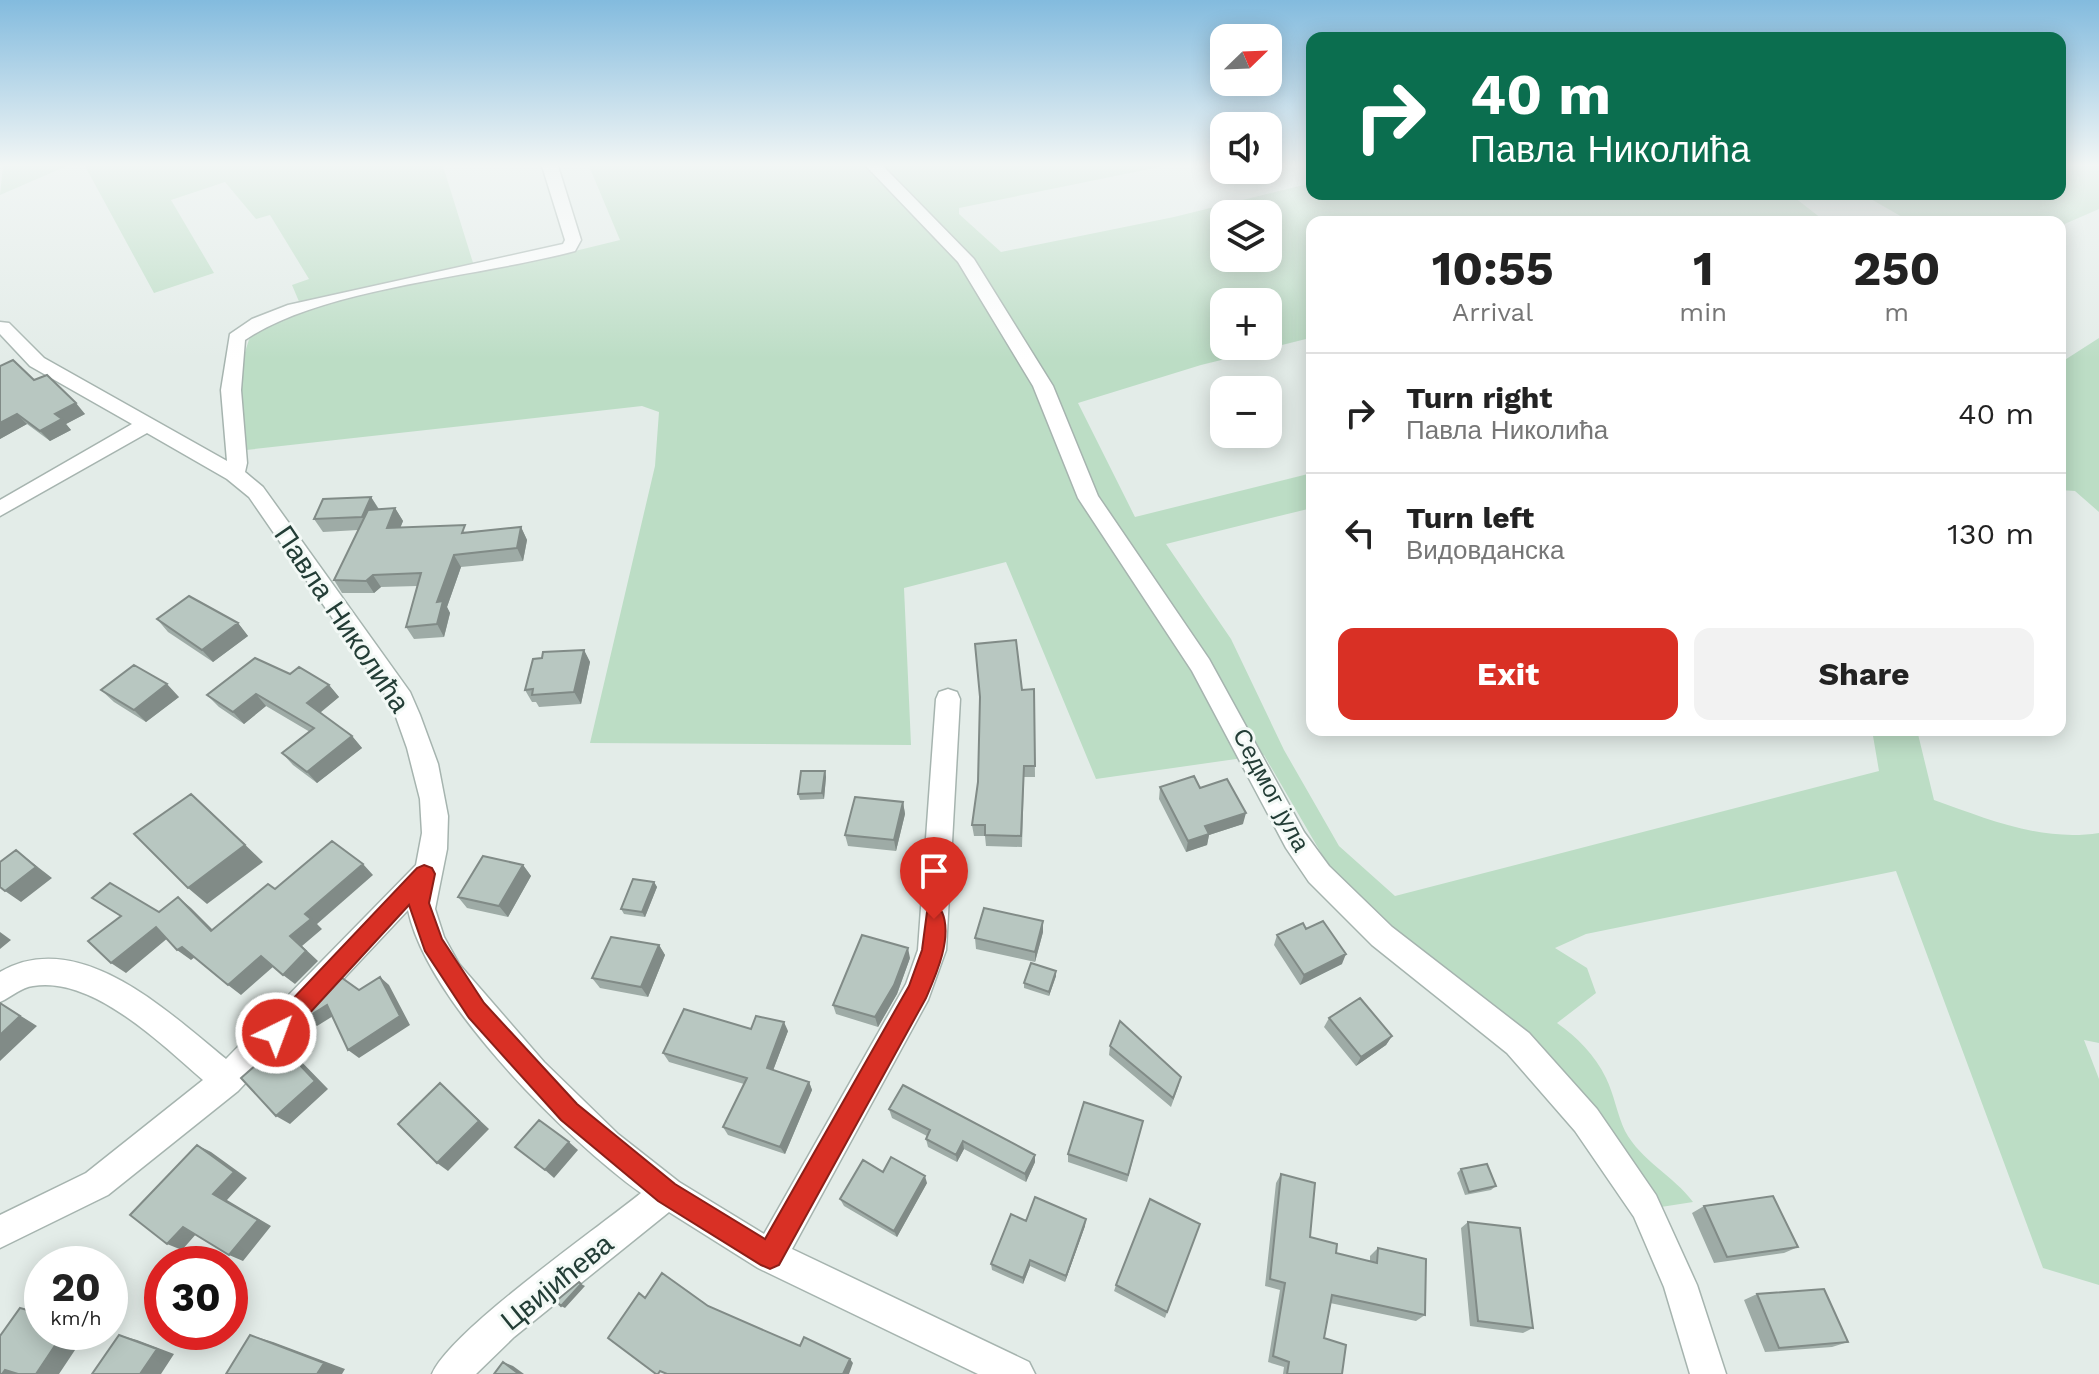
<!DOCTYPE html>
<html lang="en">
<head>
<meta charset="utf-8">
<style>
  :root { --surface:#fff; --page:#f2f2f2; --text:#222; --muted:#767676; --line:#e0e0e0; --accent:#d93025 }
  body { margin:0; font-family:"Work Sans",sans-serif; background:var(--page); color:var(--text); height:100vh; display:flex; flex-direction:column; font-size:30px; white-space:nowrap }
  * { box-sizing:border-box; margin:0 }
  p { font-size:26px; color:var(--muted) }
  .icon { flex:none; width:44px; height:44px; fill:none; stroke:currentColor; stroke-width:2; stroke-linecap:round; stroke-linejoin:round }
  .map { position:relative; flex:1; overflow:hidden }
  .details { position:absolute; left:1306px; top:216px; width:760px; height:520px; display:flex; flex-direction:column; background:var(--surface); border-radius:16px; box-shadow:0 4px 20px #0003 }
  .details>* { flex:none }
  .banner { position:absolute; left:1306px; top:32px; width:760px; height:168px; border-radius:16px; box-shadow:0 4px 20px #0003; background:#0b6e4f; color:#fff; overflow:hidden }
  .needle { width:52px; rotate:67deg }
  .tools { position:absolute; left:1210px; top:24px; display:grid; gap:16px }
  .tools a { display:grid; place-items:center; width:72px; height:72px; border-radius:16px; background:var(--surface); box-shadow:0 4px 20px #0003; font-size:40px }
  .speed { position:absolute; left:24px; top:1246px; display:flex; gap:16px; font-size:40px; font-weight:700; text-align:center }
  .speed>* { display:grid; place-content:center; width:104px; height:104px; border-radius:50%; background:var(--surface); box-shadow:0 4px 20px #0003; line-height:1 }
  .speed small { font-size:20px; font-weight:400 }
  .speed .limit { border:12px solid #d22; background:#fff; color:#111 }
  .pin { position:absolute; display:grid; place-items:center; width:68px; height:68px; color:#fff; margin:-82px -34px; border-radius:50% 50% 50% 0; rotate:-45deg; box-shadow:0 0 8px #0007 }
  .pin .icon { rotate:45deg }
  .me { position:absolute; width:88px; margin:-44px; rotate:42deg; stroke-linejoin:round; filter:drop-shadow(0 0 6px #0008) }
  .turn { display:flex; align-items:center; gap:28px; height:168px; padding:0 32px; font-size:36px }
  .turn .icon { width:104px; height:104px; stroke-width:2.5 }
  .turn b { display:block; font-size:56px; line-height:68px }
  .eta { display:flex; justify-content:space-evenly; align-items:center; height:136px; text-align:center }
  .eta b { font-size:48px; font-weight:700; line-height:56px }
  .button { display:flex; gap:16px; margin-top:auto; padding:16px 32px }
  .button a { flex:1; height:92px; border-radius:16px; background:var(--accent); color:#fff; font-size:32px; font-weight:700; line-height:92px; text-align:center }
  .button a+a { background:var(--page); color:var(--text) }
  ul { padding:0; list-style:none }
  li { display:flex; align-items:center; gap:24px; height:120px; padding:0 32px; border-top:2px solid var(--line) }
  li div { flex:1 }
  li b { display:block; font-size:30px }
  li em { font-style:normal }
  .map>svg:first-child { display:block }
  .green { fill:#bcddc5; fill-rule:evenodd }
  .lines { fill:none; stroke-linecap:round; stroke-linejoin:round }
  .minor-casing { stroke:#a6b4af; stroke-width:3 }
  .minor { fill:#fff; fill-rule:evenodd }
  .wall { fill:#9eaba6 }
  .shaded-wall { fill:#818b87 }
  .building { fill:#b8c7c1; stroke:#818b87; stroke-width:2 }
  .route { fill:#d93025; stroke:#8d1f18; stroke-width:2 }
  .labels { text-anchor:middle; dominant-baseline:central; stroke-width:6; stroke-linejoin:round; paint-order:stroke }
  .street-label { font-size:24px; fill:#233d36; stroke:#f3f9f6 }
  .near-street-label { font-size:28px; fill:#233d36; stroke:#f3f9f6 }
</style>
</head>
<body>
<div class="map">
<svg width="2099" height="1374" viewBox="0 0 2099 1374">
  <rect width="100%" height="100%" fill="#e3ece8"/>
  <path class="green" d="M3,166H67L0,195Z
    M85,166H443L474,266L523,256L526,263L620,240L589,166H1164L959,208V214L1001,252L1174,217L1312,183V194H1790L1826,222H1312V343L1306,339L1201,365L1078,403L1135,517L1312,473V508L1166,544L1231,639L1284,750L1339,846L1395,896L1879,771L1872,730H1917L1934,800C1988,819 2041,842 2099,833V1043L2084,1040L2099,1079V1285L2043,1268L1896,871L1586,934L1555,948L1587,968L1596,993L1557,1023C1577,1037 1595,1055 1606,1078C1614,1094 1617,1114 1625,1131C1641,1161 1674,1176 1693,1202L1661,1207L1328,865L1264,755L1096,779L1006,562L904,588L911,745L590,743L655,466L659,412L642,406L246,450C240,408 235,372 252,332L303,311L292,285L309,279L270,215L256,219L225,182L171,200L214,273L154,293ZM1224,214H1268V258H1224ZM1224,302H1268V346H1224Z
    M2060,166H2099V209L2060,226V222H1911L1862,194H2060Z
    M2099,338V512L2075,491L2060,490V363Z"/>
  <g class="lines">
    <g class="minor-casing">
      <path id="minor" d="M542,166H558L581,240L575,251C480,277 323,287 245,340L241,390L247,463L245,472L263,487L410,692L420,715L438,764L448,816L447,849L435,909L444,937L459,964L544,1062L618,1134L679,1182L764,1234L906,984L918,950L936,699L939,692L948,689L957,692L960,699L946,950L928,1000L792,1249L1029,1362L1035,1374H978L758,1268L669,1212L514,1337L476,1374H432C450,1331 598,1228 641,1193C566,1139 427,1001 408,910L238,1091L108,1195L0,1248V1215L86,1173L203,1080C161,1044 93,976 33,986C22,987 11,997 0,1002V972C79,926 168,1012 226,1059L416,865L422,833L420,799L407,748L391,703L249,497L227,479L147,433L0,516V500L132,424L30,366L0,334V322L9,323L44,358L227,461L221,390L230,334L252,319L288,305L563,244L565,240Z
        M866,166H883L974,259L1053,386L1098,496L1209,659L1304,832L1329,866L1392,927L1529,1033L1597,1109L1656,1195L1697,1285L1726,1374H1690L1664,1287L1634,1217L1575,1131L1507,1053L1372,945L1309,882L1286,848L1192,671L1078,498L1033,386L958,262Z"/>
    </g>
    <use href="#minor" class="minor"/>
  </g>
  <path class="wall" d="M0,366L34,380L85,414L66,424L71,430L50,441L27,424L0,439Z
    M371,497L379,509L395,508L403,521L400,528L468,532L521,527L527,540L523,561L461,567L447,607L450,613L444,637L414,639L406,627L417,586L381,587L374,593H342L334,580L358,530L323,532L314,519Z
    M157,619L238,623L248,636L213,662L168,632Z
    M584,650L590,662L581,704L539,707L536,702H532L525,690L542,658Z
    M290,674L329,685L339,697L320,713L352,736L362,748L317,783L293,765L282,753L310,732L266,706L244,724L219,707L207,695Z
    M1034,689L1035,777H1024L1022,847L986,846L985,836H974L972,825L1022,690Z
    M101,690L179,697L146,722L114,702Z
    M825,771L826,777L824,799L800,800L798,794Z
    M1160,787L1200,788L1243,824L1209,835L1207,845L1186,852L1159,799Z
    M903,802L905,814L896,851L848,846L845,835Z
    M523,865L531,876L508,917L467,908L458,897Z
    M654,882L657,887L645,917L624,914L621,909Z
    M1043,921V932L1035,962L976,949L975,938Z
    M1306,929L1342,964L1300,985L1274,945L1277,935Z
    M659,945L665,955L648,997L600,988L592,978Z
    M910,958L897,994L878,1027L836,1014L833,1005Z
    M1056,971V976L1049,996L1024,988V983Z
    M1329,1018L1392,1036L1386,1045L1356,1066L1324,1027Z
    M751,1029L788,1031L773,1070L809,1082L812,1090L785,1154L728,1135L723,1127L744,1084L669,1062L663,1053Z
    M1110,1046L1179,1085L1171,1107L1109,1055Z
    M889,1109L1035,1162L1026,1182L964,1149L957,1162L928,1147L926,1139L927,1136L892,1118Z
    M1141,1129L1127,1182L1068,1162V1154Z
    M1461,1169L1496,1186L1491,1190L1465,1195L1457,1173Z
    M883,1172L927,1183L897,1237L844,1206L840,1199Z
    M1281,1174L1310,1237L1336,1253L1370,1261V1256L1378,1248L1425,1315L1416,1321L1330,1303L1324,1338L1342,1374H1283L1284,1367L1268,1362L1280,1290L1265,1286L1276,1183Z
    M1704,1206L1798,1247L1784,1253L1714,1263L1692,1213Z
    M1026,1221L1085,1226L1065,1282L1030,1266L1023,1284L992,1270L991,1264Z
    M1468,1222L1533,1328L1523,1333L1470,1326L1461,1228Z
    M1200,1224L1165,1318L1114,1291L1116,1285Z
    M1757,1294L1848,1342L1832,1347L1765,1352L1744,1300Z"/>
  <path class="shaded-wall" d="M76,403L85,414L66,424L71,430L50,441L40,431L55,414Z
    M17,414L27,424L0,439V423Z
    M371,497L379,510L371,530L362,517Z
    M395,508L403,521L395,541L387,528Z
    M521,527L527,540L523,561L517,548Z
    M454,555L461,567L447,607L450,613L444,637L437,624V602Z
    M373,575L381,587L374,593L366,581Z
    M238,623L248,636L213,662L202,650Z
    M584,650L590,662L581,704L574,692Z
    M167,684L179,697L146,722L134,710Z
    M329,685L339,697L317,715L307,703Z
    M256,694L266,706L244,724L233,712Z
    M352,736L362,748L317,783L307,772Z
    M825,771L826,777L824,799L822,793Z
    M903,802L905,814L896,851L894,840Z
    M210,811L263,862L207,904L188,888Z
    M1246,813L1243,824L1209,835L1207,845L1186,852L1188,841L1205,826Z
    M16,850L52,878L21,902L5,891Z
    M363,864L373,875L317,924L322,929L302,946L318,961L295,984L283,975L290,936L305,914Z
    M523,865L531,876L508,917L499,906Z
    M654,882L657,887L645,917L642,912Z
    M178,897L191,908L224,941L211,931Z
    M1043,921V932L1035,962V952Z
    M156,927L169,937L126,973L111,963Z
    M0,932L11,940L0,949Z
    M659,945L665,955L648,997L641,987Z
    M182,947L195,957L191,960L177,950Z
    M908,948L910,958L897,994L878,1027L875,1017Z
    M1346,954L1342,964L1300,985L1304,975Z
    M261,956L274,966L241,995L228,985Z
    M1056,971V976L1049,996V992Z
    M380,977L389,985L410,1025L359,1058L348,1050Z
    M0,1003L37,1026L0,1061Z
    M327,1005L338,1013L317,1026L306,1018Z
    M784,1022L788,1031L771,1076L767,1068Z
    M1392,1036L1386,1045L1356,1066L1361,1057Z
    M280,1044L293,1053L328,1089L290,1124L276,1116Z
    M809,1082L812,1090L785,1154L780,1147Z
    M440,1083L489,1129L448,1171L437,1163Z
    M963,1141L964,1149L957,1162L956,1155Z
    M569,1142L578,1150L554,1178L545,1170Z
    M197,1145L211,1152L247,1178L227,1200L271,1226L243,1261L229,1255L213,1194Z
    M1035,1155V1162L1026,1182L1025,1174Z
    M925,1176L927,1183L897,1237L894,1231Z
    M1086,1219L1085,1226L1065,1282L1066,1276Z
    M183,1227L197,1233L182,1250L167,1244Z
    M1030,1260V1266L1023,1284V1278Z
    M581,1284L585,1286L565,1308L561,1306Z
    M64,1332H87L59,1374H36Z
    M119,1335L137,1340L174,1354L161,1374H140Z
    M250,1335L273,1342L345,1369L342,1374H317Z
    M850,1359L853,1363L849,1374H843Z
    M503,1362L513,1366L524,1374H519Z
    M5,1370L26,1374H2Z"/>
  <path class="building" d="M13,360L34,380L47,375L76,403L55,414L62,419L40,431L17,414L0,423V366Z
    M371,497L362,517L314,519L323,499Z
    M395,508L387,528L465,525L462,533L521,527L517,548L454,555L437,602L443,601L437,624L406,627L421,573L373,575L366,581L334,580L368,510Z
    M189,596L238,623L202,650L157,619Z
    M1016,640L1022,690L1034,689L1035,766H1024L1021,836L985,835V825H972L978,782L980,697L975,644Z
    M584,650L574,692L532,695L533,689L525,690L533,659L542,658L543,652Z
    M255,658L290,674L299,667L329,685L307,703L352,736L307,772L282,753L314,728L256,694L233,712L207,695Z
    M134,665L167,684L134,710L101,690Z
    M801,771H825L822,793L798,794Z
    M1194,776L1200,788L1227,779L1246,813L1205,826L1209,834L1188,841L1160,787Z
    M191,794L245,845L188,888L134,834Z
    M855,797L903,802L894,840L845,835Z
    M332,841L363,864L305,914L311,919L290,936L306,951L283,975L261,956L228,985L182,947L177,950L156,927L111,963L88,941L121,916L92,898L110,883L159,912L178,897L211,931L268,884L275,889Z
    M16,850L36,867L5,891L0,887V862Z
    M483,856L523,865L499,906L458,897Z
    M633,879L654,882L642,912L621,909Z
    M984,908L1043,921L1035,952L975,938Z
    M1323,921L1346,954L1304,975L1277,935L1303,923L1306,929Z
    M862,935L908,948L894,985L875,1017L833,1005Z
    M611,937L659,945L641,987L592,978Z
    M1031,963L1056,971L1049,992L1024,983Z
    M335,973L359,990L380,977L400,1016L348,1050L327,1005L306,1018L301,1008Z
    M1360,998L1392,1036L1361,1057L1329,1018Z
    M0,1003L20,1016L0,1035Z
    M684,1009L751,1029L756,1016L784,1022L767,1068L809,1082L780,1147L723,1127L747,1078L663,1053Z
    M1120,1021L1181,1077L1173,1098L1110,1046Z
    M280,1044L315,1081L276,1116L241,1078Z
    M440,1083L479,1121L437,1163L398,1124Z
    M903,1085L1035,1155L1025,1174L963,1141L956,1155L926,1139L930,1130L889,1109Z
    M1084,1102L1143,1121L1128,1175L1068,1154Z
    M539,1120L569,1142L545,1170L515,1147Z
    M197,1145L234,1172L213,1194L258,1220L229,1255L183,1227L167,1244L130,1215Z
    M891,1157L925,1176L894,1231L840,1199L863,1160L883,1172Z
    M1487,1164L1496,1186L1469,1192L1461,1169Z
    M1281,1174L1315,1183L1310,1237L1337,1244L1336,1253L1377,1263L1378,1248L1426,1259L1425,1315L1332,1295L1324,1338L1346,1345L1342,1374H1287L1289,1362L1273,1356L1285,1283L1270,1279Z
    M1773,1196L1798,1247L1727,1257L1704,1206Z
    M1035,1197L1086,1219L1066,1276L1030,1260L1023,1278L991,1264L1011,1214L1026,1221Z
    M1150,1199L1200,1224L1167,1312L1116,1285Z
    M1468,1222L1520,1228L1533,1328L1478,1321Z
    M662,1273L708,1306L800,1346L804,1337L850,1359L843,1374H667L660,1371L658,1374H656L608,1338L639,1293L645,1298Z
    M579,1282L581,1284L561,1306L556,1301Z
    M1824,1289L1848,1342L1779,1348L1757,1294Z
    M20,1308L42,1314V1332H64L36,1374H18L5,1370L2,1374H0V1336Z
    M119,1335L157,1349L140,1374H92Z
    M250,1335L324,1363L317,1374H226Z
    M503,1362L519,1374H494Z"/>
  <linearGradient id="sky" x2="0" y2="1"><stop stop-color="#83bbde"/><stop offset="0.46" stop-color="#f2f6f5"/><stop offset="1" stop-color="#f2f6f5" stop-opacity="0"/></linearGradient>
  <rect width="2099" height="359" fill="url(#sky)"/>
  <path class="route" d="M424,865L432,868L435,874L429,903L442,939L484,1003L577,1104L675,1184L765,1239L909,986L922,950L927,912L934,909L942,912C953,937 936,975 926,998L779,1265L770,1269L761,1265L658,1201L561,1120L469,1018L425,951L409,905L284,1041L276,1044L268,1041L265,1033L268,1025L417,868Z"/>
  <g class="labels">
    <g class="street-label">
      <text transform="translate(1271 790) rotate(62)">Седмог јула</text>
    </g>
    <g class="near-street-label">
      <text transform="translate(342 619) rotate(56)">Павла Николића</text>
      <text transform="translate(557 1282) rotate(-39)">Цвијићева</text>
    </g>
  </g>
</svg>
<div class="tools">
<a><svg class="needle" viewBox="-14 -14 28 28"><path d="M0-13l5 13h-10z" fill="#e53935"/><path d="M0 13l5-13h-10z" fill="#767676"/></svg></a>
<a><svg class="icon" aria-label="sound" viewBox="0 0 24 24"><path d="M4 9h4l5-4v14l-5-4H4zM17 9q2 3 0 6"/></svg></a>
<a><svg class="icon" aria-label="layers" viewBox="0 0 24 24"><path d="M12 4l9 5-9 5-9-5zM3 14l9 5 9-5"/></svg></a>
<a>+</a>
<a>−</a>
</div>
<div class="speed"><div>20<small>km/h</small></div><div class="limit">30</div></div>
<div class="pin" style="left:934px;top:919px;background:#d93025"><svg class="icon" aria-label="arrive" viewBox="0 0 24 24"><path d="M6 21V4h12l-3 4 3 4H6"/></svg></div>
<svg class="me" style="left:276px;top:1033px" viewBox="-20 -20 40 40"><circle r="17" fill="#d93025" stroke="#fff" stroke-width="3"/><path d="M0-11L8 9 0 5-8 9z" fill="#fff"/></svg>
<div class="banner">
<div class="turn"><svg class="icon" aria-label="right" viewBox="0 0 24 24"><path d="M7 20v-9h11M14 6l5 5-5 5"/></svg><div><b>40 m</b>Павла Николића</div></div>
</div>
<section class="details">
<div class="eta">
<div><b>10:55</b><p>Arrival</p></div>
<div><b>1</b><p>min</p></div>
<div><b>250</b><p>m</p></div>
</div>
<ul>
<li><svg class="icon" aria-label="right" viewBox="0 0 24 24"><path d="M7 20v-9h11M14 6l5 5-5 5"/></svg><div><b>Turn right</b><p>Павла Николића</p></div><em>40 m</em></li>
<li><svg class="icon" aria-label="left" viewBox="0 0 24 24"><path d="M17 20v-9H6M10 6l-5 5 5 5"/></svg><div><b>Turn left</b><p>Видовданска</p></div><em>130 m</em></li>
</ul>
<div class="button"><a>Exit</a><a>Share</a></div>
</section>
</div>
</body>
</html>
